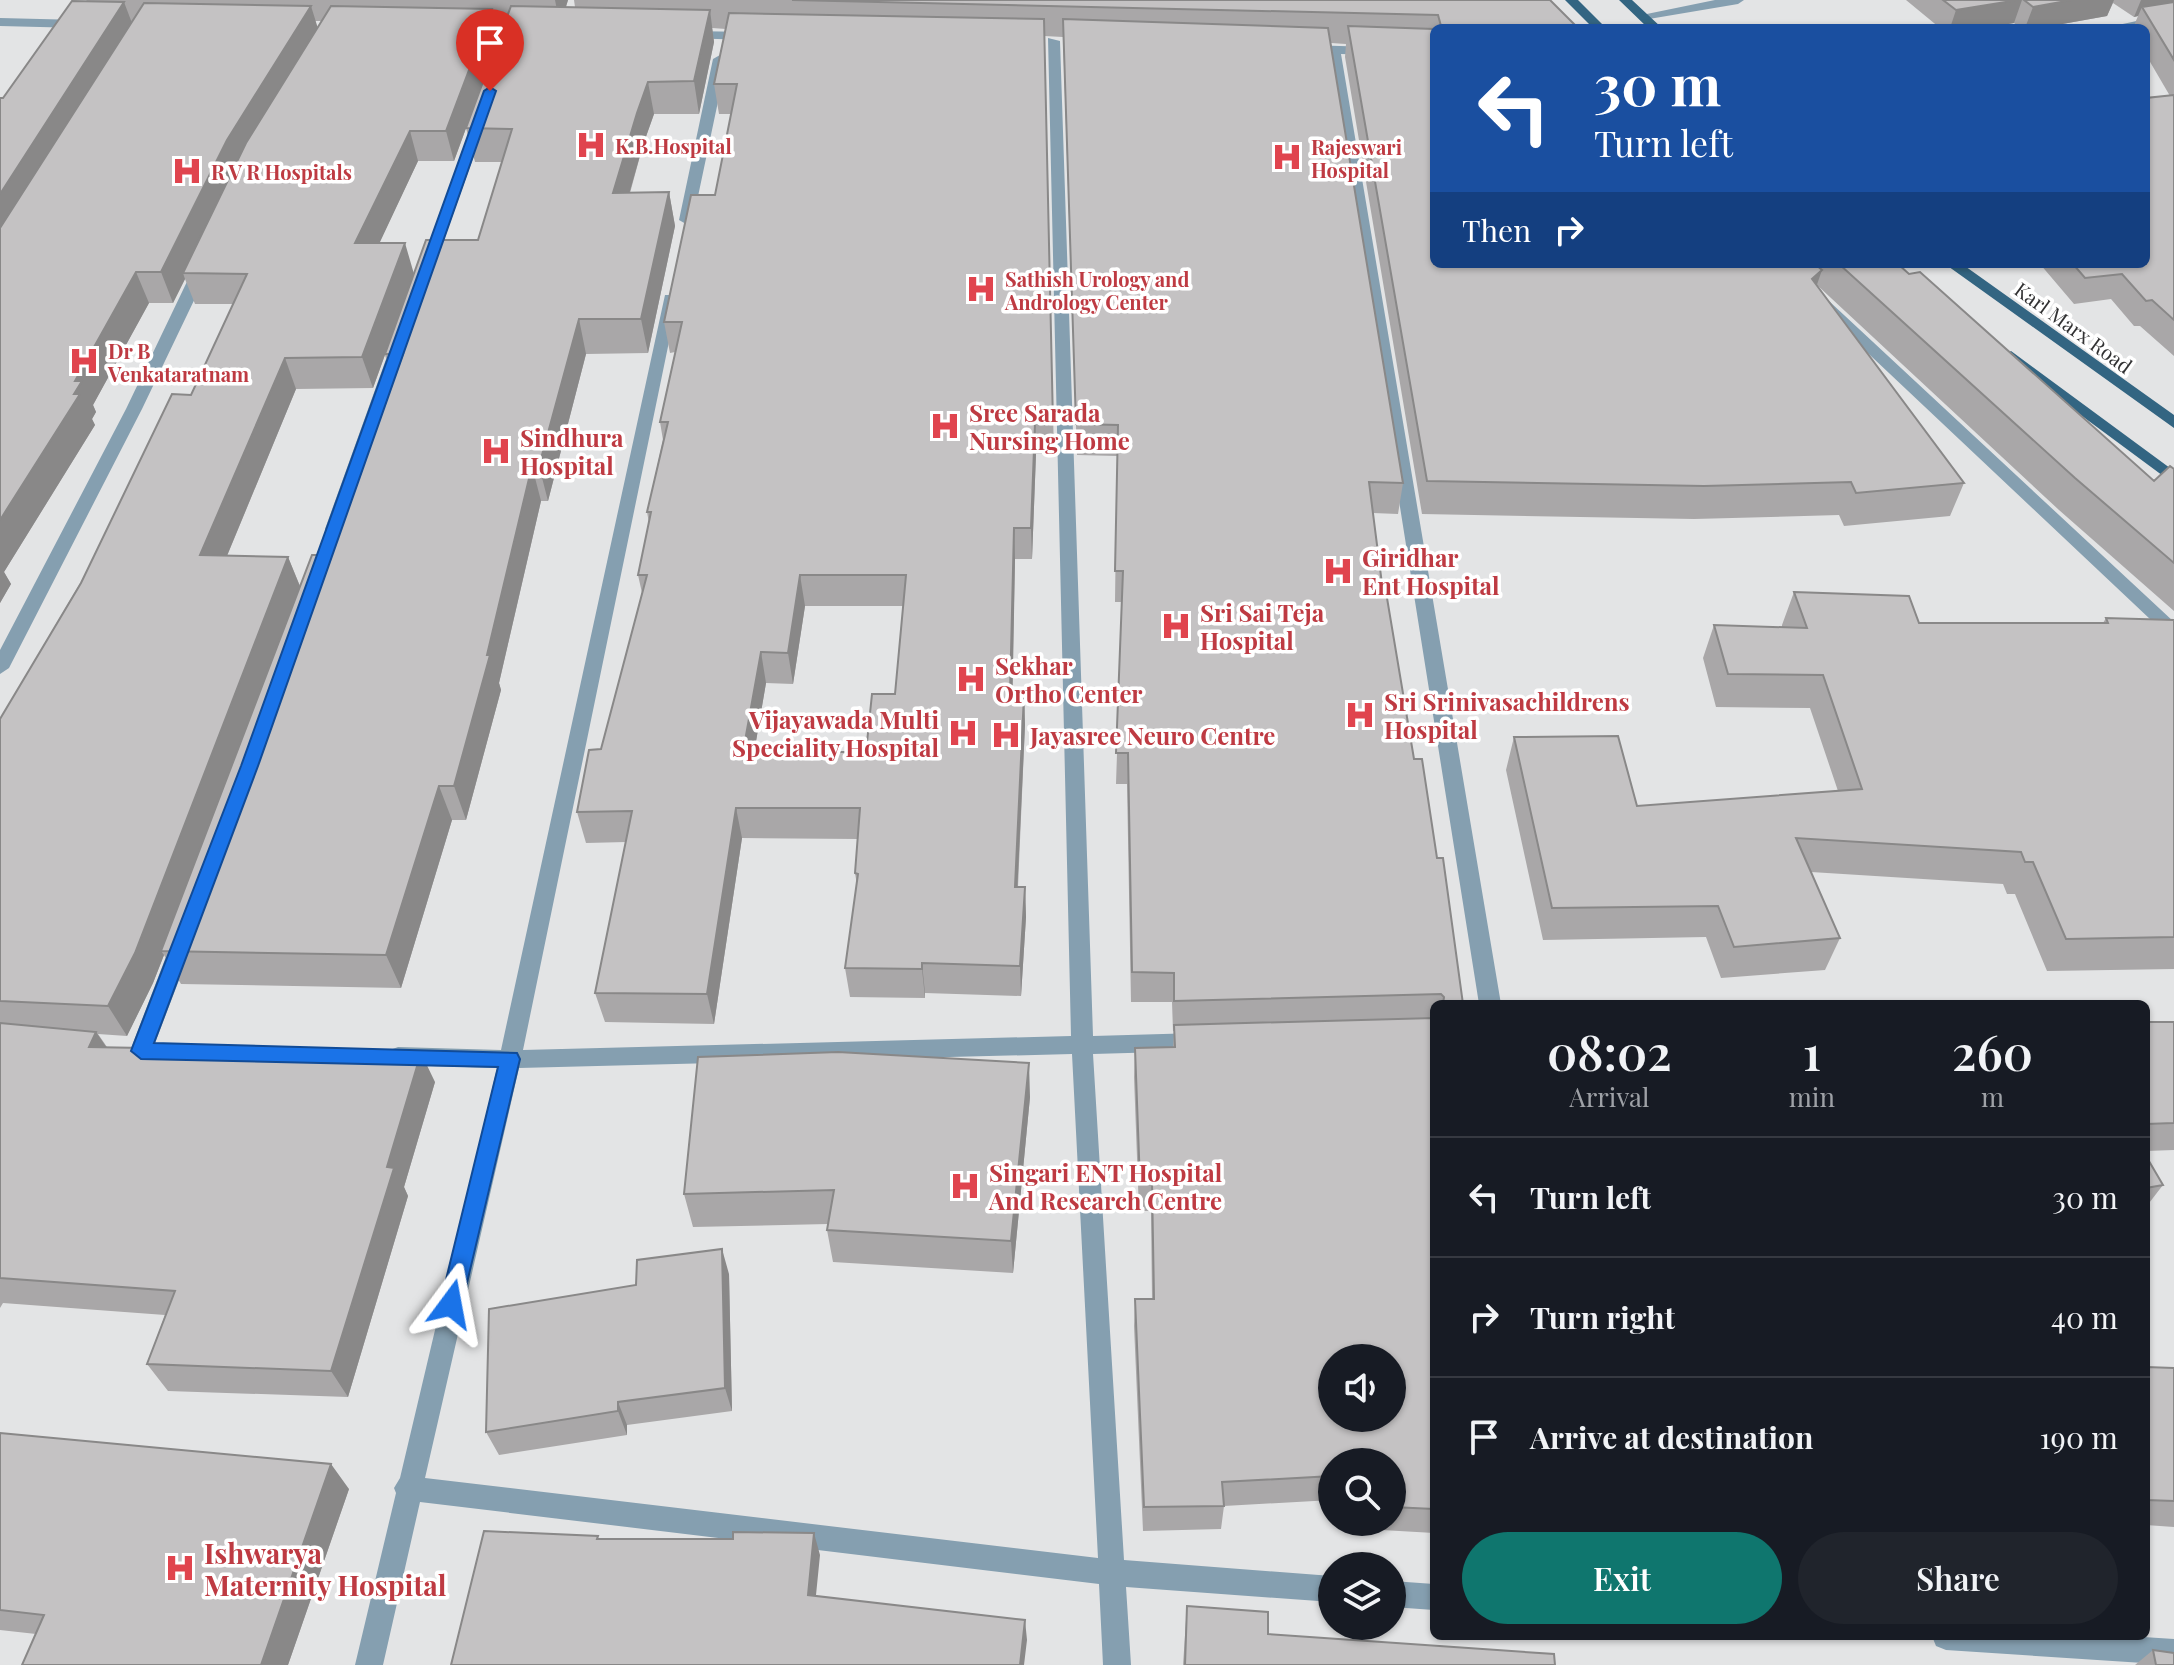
<!DOCTYPE html>
<html lang="en">
<head>
<meta charset="utf-8">
<style>
  :root { --surface:#171b24; --page:#20242c; --text:#f1f3f6; --muted:#9ea1a6; --line:#363941; --accent:#0f766e }
  body { margin:0; font-family:"Playfair Display",serif; background:var(--page); color:var(--text); height:100vh; display:flex; flex-direction:column; font-size:30px; white-space:nowrap }
  * { box-sizing:border-box; margin:0 }
  p { font-size:26px; color:var(--muted) }
  .icon { flex:none; width:44px; height:44px; fill:none; stroke:currentColor; stroke-width:2; stroke-linecap:round; stroke-linejoin:round }
  .map { position:relative; flex:1; overflow:hidden }
  .panel { position:absolute; left:1430px; top:1000px; width:720px; height:640px; display:flex; flex-direction:column; background:var(--surface); border-radius:12px; box-shadow:0 2px 6px #0004 }
  .panel>* { flex:none }
  .hud { position:absolute; left:1430px; top:24px; width:720px; height:244px; border-radius:12px; box-shadow:0 2px 6px #0004; background:#1a4fa0; color:#fff; overflow:hidden }
  .buttons { position:absolute; left:1318px; top:1344px; display:grid; gap:16px }
  .buttons a { display:grid; place-items:center; width:88px; height:88px; border-radius:50%; background:var(--surface); box-shadow:0 2px 6px #0004; font-size:40px }
  .pin { position:absolute; display:grid; place-items:center; width:68px; height:68px; color:#fff; margin:-82px -34px; border-radius:50% 50% 50% 0; rotate:-45deg; box-shadow:0 0 8px #0007 }
  .pin .icon { rotate:45deg }
  .me { position:absolute; width:88px; margin:-44px; rotate:13deg; stroke-linejoin:round; filter:drop-shadow(0 0 6px #0008) }
  .turn { display:flex; align-items:center; gap:28px; height:168px; padding:0 32px; font-size:36px }
  .turn .icon { width:104px; height:104px; stroke-width:2.5 }
  .turn b { display:block; font-size:56px; line-height:68px }
  .then { display:flex; align-items:center; height:76px; padding:0 32px; background:#0003; gap:16px; font-size:30px }
  .eta { display:flex; justify-content:space-evenly; align-items:center; height:136px; text-align:center }
  .eta b { font-size:48px; font-weight:600; line-height:56px }
  .button { display:flex; gap:16px; margin-top:auto; padding:16px 32px }
  .button a { flex:1; height:92px; border-radius:48px; background:var(--accent); color:#fff; font-size:32px; font-weight:600; line-height:92px; text-align:center }
  .button a+a { background:var(--page); color:var(--text) }
  ul { padding:0; list-style:none }
  li { display:flex; align-items:center; gap:24px; height:120px; padding:0 32px; border-top:2px solid var(--line) }
  li div { flex:1 }
  li b { display:block; font-size:30px }
  li em { font-style:normal }
  .map>svg:first-child { display:block }
  .lines { fill:none; stroke-linecap:round; stroke-linejoin:round }
  .minor { fill:#859fb0; fill-rule:evenodd }
  .major { fill:#336582; fill-rule:evenodd }
  .wall { fill:#a9a7a8; fill-rule:evenodd }
  .shaded-wall { fill:#898888 }
  .building { fill:#c4c2c3; stroke:#898888; stroke-width:2; fill-rule:evenodd }
  .route { fill:#1a73e8; stroke:#114b97; stroke-width:2 }
  .labels { text-anchor:middle; dominant-baseline:central; stroke-width:7; stroke-linejoin:round; paint-order:stroke }
  .far-health-label { font-size:20px; font-weight:bold; fill:#be3a42; stroke:#fff; text-anchor:start }
  .far-street-label { font-size:20px; fill:#323233; stroke:#fff }
  .health-label { font-size:24px; font-weight:bold; fill:#be3a42; stroke:#fff; text-anchor:start }
  .near-health-label { font-size:28px; font-weight:bold; fill:#be3a42; stroke:#fff; text-anchor:start }
</style>
</head>
<body>
<div class="map">
<svg width="2174" height="1665" viewBox="0 0 2174 1665">
  <rect width="100%" height="100%" fill="#e3e4e5"/>
  <g class="lines">
    <path class="minor" d="M1715,0H1744L1738,4L1643,20L1637,16Z
      M2174,13V21L2132,28H2104Z
      M0,18L80,20L86,24L80,28L0,26Z
      M688,31L752,32L758,36L752,40L683,38V32Z
      M1048,38L1060,41L1093,1036L1198,1033L1206,1036L1209,1042L1206,1048L1198,1051L1093,1054L1124,1560L1332,1576V1602L1126,1587L1131,1665H1103L1099,1584L420,1502L383,1665H355L396,1493L394,1488L400,1478L497,1068L398,1065L390,1062L387,1056L390,1050L398,1047L501,1050L665,295H675L678,298L523,1050L1071,1036ZM1072,1054L1098,1558L425,1478L519,1068Z
      M1308,45L1372,47L1379,51L1372,55L1341,54L1501,1004H1479L1328,54L1303,52L1301,49Z
      M720,55L727,59L693,220L686,224L679,220L713,59Z
      M474,119L486,122L435,265L428,269L423,268L421,265Z
      M202,262L210,267L142,409L9,668L0,674V650L126,409L194,267Z
      M1825,300L1830,302L2174,622V638L2168,636L1820,308V302Z
      M398,343L406,348L343,529L340,533H328L325,529L390,348Z
      M181,938L188,940L192,946L152,1051L149,1057L141,1060L133,1057L130,1051L170,946L174,940Z
      M1392,1581L1434,1584V1610L1392,1607Z
      M1932,1636H2128L2174,1639V1665L1946,1650L1936,1646Z"/>
    <path class="major" d="M1565,0H1578L1606,28H1593Z
      M1619,0H1632L1662,28H1648Z
      M1945,264H1962L2174,415V428Z
      M2011,351L2174,471V484L2005,359L2003,356Z"/>
  </g>
  <path class="wall" d="M86,0H568L566,7H575L574,0H1550L1578,28H1434V264H1898L2154,481L2174,469V611L2059,510L1817,285L1964,483L1950,516L1844,526L1839,515L1694,519L1422,514L1345,57L1346,44L1331,43L1403,483L1398,514L1373,513L1383,592L1414,759L1437,858L1463,1004H1434V1533L1347,1528V1522H1392V1462H1332V1500L1224,1506L1221,1529L1143,1531L1134,1326L1135,1299H1152L1151,1211H1139L1134,1077L1135,1048L1173,1047L1174,1031H1173L1172,1002H1131L1127,784H1116L1122,602H1115L1117,456L1077,455L1063,37L1044,36L1054,454H1036L1032,559H1015L1012,695H1024L1025,725L1018,887H1025L1026,917L1021,996L925,993V998L850,997L845,968L857,885L855,873L858,839L742,838L714,1024L605,1022L595,993L626,842L586,843L577,812L601,749L642,593L638,575L649,523L647,512L663,440L660,422L675,352L670,353L664,322L715,195L731,114H719L714,84L726,29L712,28L714,42L699,114H654L643,145L630,193L669,192L675,226L648,353L586,354L548,501H541L499,683L501,690L466,820H452L401,988L181,984L164,955L153,983L127,1036L98,1034L107,1047L435,1082L404,1187L408,1196L348,1397L168,1391L147,1364L165,1315L3,1303L0,1308V719L191,395L233,304H195L185,279L173,303H149L93,405L96,412L92,419L95,425L4,572L11,584L0,603V98H3L87,1ZM315,21H322L317,28ZM495,24H504L466,128L475,162H502L478,240L414,273L379,243L418,161H454L499,38ZM385,355L393,381L357,477L323,555L300,586L288,557L227,556L296,389L373,388ZM805,606H903L895,694L866,752H754L766,683L793,684Z
    M1906,0H2174V356L2140,326H2134L2111,299L2074,304L2040,264H2146L2170,96L2146,55V28H2133L2138,16L2134,17L2113,3L2107,16L2040,28H2020L2014,23L1985,28H1940Z
    M1794,592L1919,623H2103L2106,618L2174,620V969L2047,971L2015,894H2007L2003,884L1811,872L1840,938L1825,970L1721,978L1706,937L1543,940L1506,770L1514,737L1637,806L1838,791L1810,708L1716,707L1703,658L1714,625L1782,627V625Z
    M2146,1022H2174V1150L2146,1151Z
    M1030,1097L1013,1273L833,1262L827,1230L828,1224L693,1227L684,1194Z
    M2146,1156L2163,1185L2146,1207Z
    M729,1274L732,1411L627,1425V1435L499,1455L486,1432Z
    M2146,1367L2174,1368V1527L2146,1525Z
    M0,1433L349,1489L288,1665H22L36,1634L0,1630Z
    M1187,1606L1268,1634L1555,1665H1183Z
    M2153,1650L2174,1665H2135Z"/>
  <path class="shaded-wall" d="M555,0H568L560,25Z
    M2018,0H2022L2014,23L1985,28H1950L1956,10Z
    M2072,0H2114L2107,16L2040,28H2025L2033,7Z
    M2141,0H2174V11L2142,7L2138,16L2134,17Z
    M124,2L135,31L0,247V194Z
    M311,6L320,35L183,273L185,279L173,303L161,272L227,140Z
    M492,9L499,38L454,161L446,131Z
    M710,10L714,42L699,114L694,81Z
    M648,82L654,114L643,145L620,226L613,193L637,113Z
    M410,131L418,161L365,274L355,243Z
    M669,192L675,226L648,353L641,319Z
    M405,243L414,274L373,388L362,357Z
    M1822,270L1811,302L1812,279Z
    M136,272L149,303L93,405L96,412L92,419L95,425L4,572L11,584L0,603V520L74,394L75,381Z
    M579,319L586,354L548,501L539,466Z
    M285,358L296,389L214,587L200,555Z
    M1035,423L1036,454L1032,559L1031,528Z
    M532,466L541,501L499,683L501,690L466,820L454,786Z
    M1014,528L1015,559L1012,725L1010,695Z
    M288,557L301,589L161,951L164,955L153,983L127,1036L108,1006Z
    M800,575L805,606L793,684L788,653Z
    M761,652L766,683L749,783L743,752Z
    M1024,695L1025,725L1016,917L1015,887Z
    M439,786L452,820L401,988L386,955Z
    M736,808L742,838L714,1024L707,994Z
    M1025,887L1026,917L1021,996L1020,966Z
    M922,963L925,993V998L922,969Z
    M96,1032L116,1061L89,1047Z
    M421,1053L435,1082L404,1187L408,1196L348,1397L331,1371L387,1167Z
    M1029,1063L1030,1097L1013,1273L1011,1241Z
    M722,1249L729,1274L732,1411L725,1388Z
    M618,1402L627,1425V1435L618,1411Z
    M331,1464L349,1489L288,1665H261Z
    M814,1533L820,1555L814,1615L808,1595Z
    M1025,1620L1027,1640L1024,1665H1020Z"/>
  <path class="building" d="M792,0H1550L1578,28H1440L1441,26L1438,15Z
    M1943,0H2018L1956,10Z
    M2024,0H2072L2033,7Z
    M72,1L124,2L0,194V98H3Z
    M2174,2V60L2142,7Z
    M144,3L311,6L227,140L161,272H136L75,381H82L74,394H80L0,520V228Z
    M331,6L492,9L446,131H410L355,243H405L362,357L285,358L200,555L288,557L135,953L108,1006L0,1001V719L81,583L172,394L191,395L247,274L183,273L246,143Z
    M511,6L710,10L694,81L648,82L637,113L613,193L669,192L641,319H579L539,466H532L487,655H490L454,786H439L386,955L161,951L312,555H323L353,477H357L403,354H385L426,240H478L512,129L466,128Z
    M729,13L1044,19L1053,423H1035L1031,528H1014L1010,695H1024L1015,887H1025L1020,966L922,963V969L845,968L858,874L855,873L860,808H736L707,994L595,993L632,811L577,812L589,750L601,749L647,575H638L651,512H647L668,422H660L682,322H664L691,195H715L737,84H714ZM800,575H906L895,694H872L866,752H743L761,652L788,653Z
    M1063,19L1328,28L1403,483L1369,482L1383,592H1386L1414,759H1422L1437,858H1443L1463,1004H1443L1444,997L1441,994L1174,1001V973L1132,972L1128,753H1116L1123,571H1115L1118,425L1076,424Z
    M1348,26L1434,29V264H1815L1822,270L1812,279L1964,483L1856,493L1851,482L1704,486L1427,481Z
    M2174,95V320L2152,300L2146,301L2122,274L2085,278L2073,264H2146V98Z
    M1839,264H1898L1909,274L1920,272L2154,481L2170,466L2174,469V563L2075,478Z
    M1794,592L1909,596L1919,623H2108L2106,618L2174,620V937L2066,939L2033,862H2025L2021,852L1796,838L1840,938L1734,947L1718,906L1552,908L1514,737L1618,736L1637,806L1862,789L1823,675L1728,674L1714,625L1807,628Z
    M1434,1018V1509L1392,1507V1462H1332V1476L1222,1482L1224,1506L1144,1507L1135,1299H1154L1152,1183H1140L1135,1048L1175,1047L1174,1025ZM1332,1358H1392V1418H1332Z
    M2146,1022H2174V1123L2146,1124Z
    M0,1023L96,1032L89,1047L421,1053L387,1167L394,1168L331,1371L147,1364L175,1291L0,1278Z
    M838,1052L1029,1063L1011,1241L827,1230L834,1190L684,1194L698,1057Z
    M2146,1156L2163,1185L2146,1188Z
    M722,1249L725,1388L618,1402V1411L486,1432L489,1309L636,1285L637,1260Z
    M2146,1367L2174,1368V1501L2146,1500Z
    M0,1433L331,1464L261,1665H22L44,1615L0,1610Z
    M484,1531L598,1536L597,1539H733V1532L814,1533L808,1595L1025,1620L1020,1665H451Z
    M1187,1606L1268,1612V1634L1554,1654L1555,1665H1185Z
    M2153,1650L2174,1653V1665H2156Z"/>
  <path class="route" d="M490,87L496,91L258,766L154,1043L517,1053L520,1059L462,1304L459,1311L451,1314L444,1311L440,1304L498,1067L141,1059L131,1051L241,766L484,91Z"/>
  <defs>
    <g id="hospital-bare" transform="scale(2.4)"><path d="M-5-5h3v3.5h4V-5h3V5h-3V1.5h-4V5h-3Z" fill="#e0444e" stroke="#fff" stroke-width="2.5" paint-order="stroke"/></g>
  </defs>
  <g fill-rule="evenodd">
    <use href="#hospital-bare" x="591" y="145"/>
    <use href="#hospital-bare" x="1287" y="157"/>
    <use href="#hospital-bare" x="187" y="171"/>
    <use href="#hospital-bare" x="981" y="289"/>
    <use href="#hospital-bare" x="84" y="361"/>
    <use href="#hospital-bare" x="945" y="426"/>
    <use href="#hospital-bare" x="496" y="451"/>
    <use href="#hospital-bare" x="1338" y="571"/>
    <use href="#hospital-bare" x="1176" y="626"/>
    <use href="#hospital-bare" x="971" y="679"/>
    <use href="#hospital-bare" x="1360" y="715"/>
    <use href="#hospital-bare" x="963" y="733"/>
    <use href="#hospital-bare" x="1006" y="735"/>
    <use href="#hospital-bare" x="965" y="1186"/>
    <use href="#hospital-bare" x="180" y="1568"/>
  </g>
  <g class="labels">
    <g class="far-health-label">
      <text x="615" y="145">K.B.Hospital</text>
      <text x="1311" y="146">Rajeswari<tspan x="1311" dy="23">Hospital</tspan></text>
      <text x="211" y="171">R V R Hospitals</text>
      <text x="1005" y="278">Sathish Urology and<tspan x="1005" dy="23">Andrology Center</tspan></text>
      <text x="108" y="350">Dr B<tspan x="108" dy="23">Venkataratnam</tspan></text>
    </g>
    <g class="far-street-label">
      <text transform="translate(2074 327) rotate(36)">Karl Marx Road</text>
    </g>
    <g class="health-label">
      <text x="969" y="412">Sree Sarada<tspan x="969" dy="28">Nursing Home</tspan></text>
      <text x="520" y="437">Sindhura<tspan x="520" dy="28">Hospital</tspan></text>
      <text x="1362" y="557">Giridhar<tspan x="1362" dy="28">Ent Hospital</tspan></text>
      <text x="1200" y="612">Sri Sai Teja<tspan x="1200" dy="28">Hospital</tspan></text>
      <text x="995" y="665">Sekhar<tspan x="995" dy="28">Ortho Center</tspan></text>
      <text x="1384" y="701">Sri Srinivasachildrens<tspan x="1384" dy="28">Hospital</tspan></text>
      <text x="939" y="719" text-anchor="end">Vijayawada Multi<tspan x="939" dy="28">Speciality Hospital</tspan></text>
      <text x="1030" y="735">Jayasree Neuro Centre</text>
      <text x="989" y="1172">Singari ENT Hospital<tspan x="989" dy="28">And Research Centre</tspan></text>
    </g>
    <g class="near-health-label">
      <text x="204" y="1552">Ishwarya<tspan x="204" dy="32">Maternity Hospital</tspan></text>
    </g>
  </g>
</svg>
<div class="buttons">
<a><svg class="icon" aria-label="sound" viewBox="0 0 24 24"><path d="M4 9h4l5-4v14l-5-4H4zM17 9q2 3 0 6"/></svg></a>
<a><svg class="icon" aria-label="search" viewBox="0 0 24 24"><circle cx="10" cy="10" r="6"/><path d="M15 15l6 6"/></svg></a>
<a><svg class="icon" aria-label="layers" viewBox="0 0 24 24"><path d="M12 4l9 5-9 5-9-5zM3 14l9 5 9-5"/></svg></a>
</div>
<div class="pin" style="left:490px;top:91px;background:#d93025"><svg class="icon" aria-label="arrive" viewBox="0 0 24 24"><path d="M6 21V4h12l-3 4 3 4H6"/></svg></div>
<svg class="me" style="left:451px;top:1304px" viewBox="-20 -20 40 40"><path d="M0-17L14 15 0 8-14 15z" fill="#1a73e8" stroke="#fff" stroke-width="4"/></svg>
<div class="hud">
<div class="turn"><svg class="icon" aria-label="left" viewBox="0 0 24 24"><path d="M17 20v-9H6M10 6l-5 5 5 5"/></svg><div><b>30 m</b>Turn left</div></div>
<div class="then">Then<svg class="icon" aria-label="right" viewBox="0 0 24 24"><path d="M7 20v-9h11M14 6l5 5-5 5"/></svg></div>
</div>
<section class="panel">
<div class="eta">
<div><b>08:02</b><p>Arrival</p></div>
<div><b>1</b><p>min</p></div>
<div><b>260</b><p>m</p></div>
</div>
<ul>
<li><svg class="icon" aria-label="left" viewBox="0 0 24 24"><path d="M17 20v-9H6M10 6l-5 5 5 5"/></svg><div><b>Turn left</b></div><em>30 m</em></li>
<li><svg class="icon" aria-label="right" viewBox="0 0 24 24"><path d="M7 20v-9h11M14 6l5 5-5 5"/></svg><div><b>Turn right</b></div><em>40 m</em></li>
<li><svg class="icon" aria-label="arrive" viewBox="0 0 24 24"><path d="M6 21V4h12l-3 4 3 4H6"/></svg><div><b>Arrive at destination</b></div><em>190 m</em></li>
</ul>
<div class="button"><a>Exit</a><a>Share</a></div>
</section>
</div>
</body>
</html>
